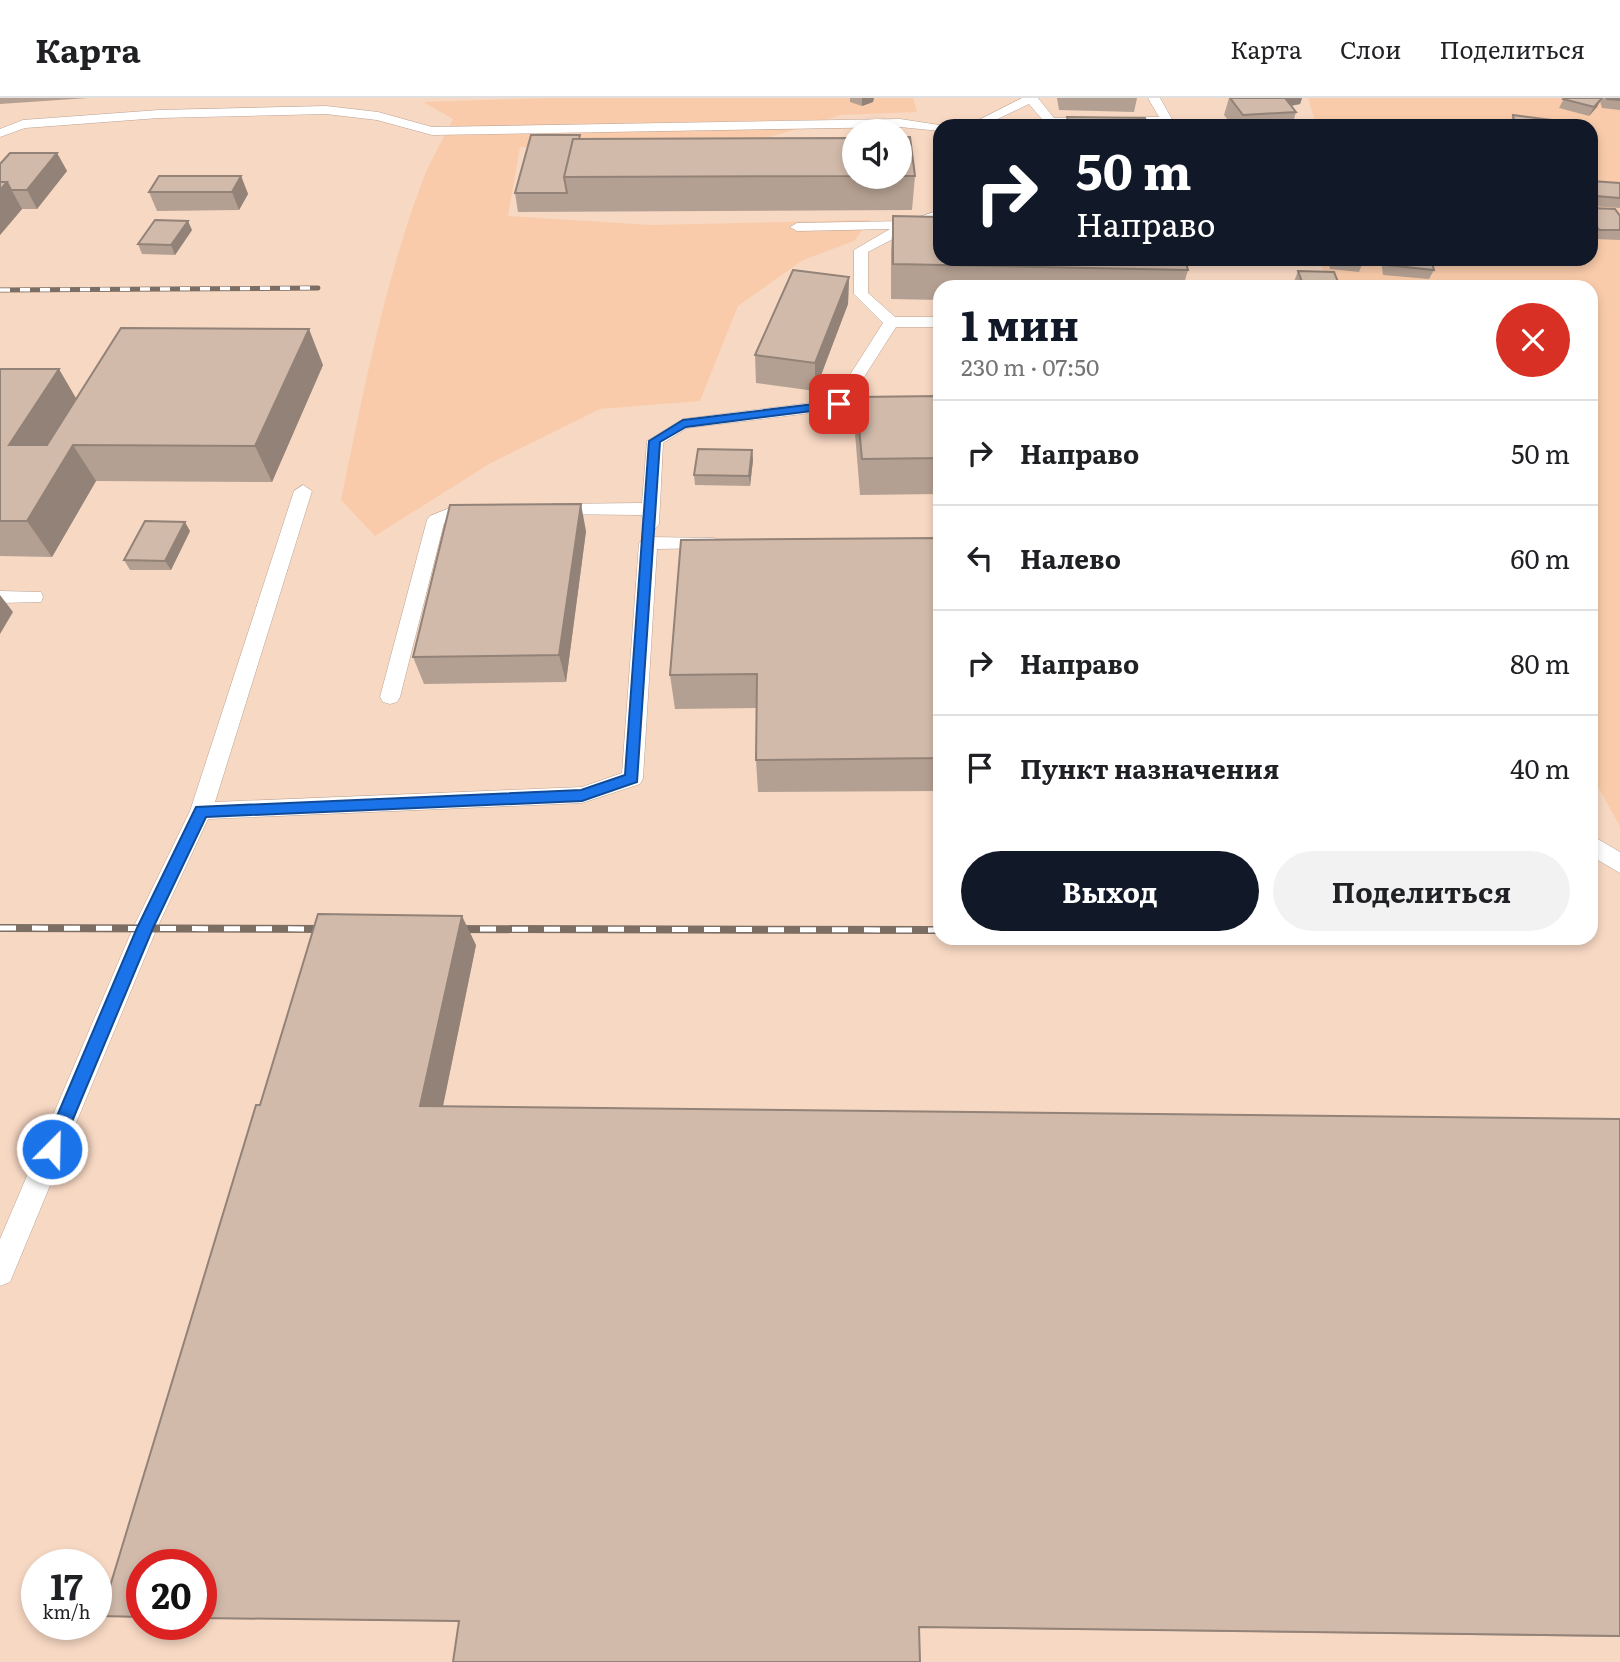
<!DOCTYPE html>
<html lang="ru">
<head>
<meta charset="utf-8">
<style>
  :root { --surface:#fff; --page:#f2f2f2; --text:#202124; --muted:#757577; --line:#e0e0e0; --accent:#111827 }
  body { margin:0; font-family:Literata,serif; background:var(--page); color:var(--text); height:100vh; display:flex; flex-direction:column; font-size:26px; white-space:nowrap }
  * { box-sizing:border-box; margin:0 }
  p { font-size:23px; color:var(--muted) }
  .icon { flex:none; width:38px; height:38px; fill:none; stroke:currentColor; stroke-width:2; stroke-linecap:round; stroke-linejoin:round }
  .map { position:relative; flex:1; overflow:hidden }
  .details { position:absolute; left:933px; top:182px; width:665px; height:665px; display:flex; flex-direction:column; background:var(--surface); border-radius:21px; box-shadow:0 4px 10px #0003 }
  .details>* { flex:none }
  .guide { position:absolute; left:933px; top:21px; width:665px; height:147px; border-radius:21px; box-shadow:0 4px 10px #0003; background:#111827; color:#fff; overflow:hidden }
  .fabs { position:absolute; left:842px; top:21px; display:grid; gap:14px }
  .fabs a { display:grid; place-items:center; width:70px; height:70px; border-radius:50%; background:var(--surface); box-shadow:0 4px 10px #0003; font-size:35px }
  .speed { position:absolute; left:21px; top:1451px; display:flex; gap:14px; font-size:35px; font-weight:700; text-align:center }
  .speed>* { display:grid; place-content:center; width:91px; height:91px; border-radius:50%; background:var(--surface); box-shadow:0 4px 10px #0003; line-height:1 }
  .speed small { font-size:18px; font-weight:400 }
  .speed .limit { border:10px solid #d22; background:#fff; color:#111 }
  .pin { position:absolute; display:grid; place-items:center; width:60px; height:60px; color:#fff; margin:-30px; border-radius:14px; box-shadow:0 4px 10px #0006 }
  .me { position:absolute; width:77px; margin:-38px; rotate:23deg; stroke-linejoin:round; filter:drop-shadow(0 0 5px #0008) }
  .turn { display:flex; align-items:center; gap:24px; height:147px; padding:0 28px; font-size:32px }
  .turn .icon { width:91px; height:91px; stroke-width:2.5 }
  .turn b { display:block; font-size:49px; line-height:60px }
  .round { display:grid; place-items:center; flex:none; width:74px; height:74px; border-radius:37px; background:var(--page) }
  .headline { display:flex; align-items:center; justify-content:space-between; height:119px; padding:0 28px }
  h1 { font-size:42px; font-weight:700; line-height:52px; color:var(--accent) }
  .button { display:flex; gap:14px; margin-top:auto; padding:14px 28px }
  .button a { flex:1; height:80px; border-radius:42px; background:var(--accent); color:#fff; font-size:28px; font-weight:700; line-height:80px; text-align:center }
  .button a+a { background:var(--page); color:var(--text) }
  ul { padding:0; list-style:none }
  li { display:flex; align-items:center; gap:21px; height:105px; padding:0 28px; border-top:2px solid var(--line) }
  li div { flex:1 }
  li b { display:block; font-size:26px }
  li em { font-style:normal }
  header { display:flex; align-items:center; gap:42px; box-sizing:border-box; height:98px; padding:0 35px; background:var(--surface); border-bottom:2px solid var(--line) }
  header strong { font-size:33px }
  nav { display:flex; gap:38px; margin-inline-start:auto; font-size:24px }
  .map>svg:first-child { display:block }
  .built { fill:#f7d8c3; fill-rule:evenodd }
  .green { fill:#f9cbaa }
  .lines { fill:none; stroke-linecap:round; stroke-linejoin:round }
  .lane-casing { stroke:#baa394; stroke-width:1 }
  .lane { fill:#fff; fill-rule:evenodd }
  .rail-far1-casing { stroke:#7d6e64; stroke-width:5 }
  .rail-casing { stroke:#7d6e64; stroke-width:8 }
  .rail-far1 { stroke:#fff; stroke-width:3.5; stroke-dasharray:10; stroke-linecap:butt }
  .rail { stroke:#fff; stroke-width:5; stroke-dasharray:16; stroke-linecap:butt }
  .wall { fill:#b4a092 }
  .shaded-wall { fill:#928277 }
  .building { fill:#d1baaa; stroke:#928277; stroke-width:2 }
  .route { fill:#1a73e8; stroke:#114b97; stroke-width:2 }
</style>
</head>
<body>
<header>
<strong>Карта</strong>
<nav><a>Карта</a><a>Слои</a><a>Поделиться</a></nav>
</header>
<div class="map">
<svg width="1620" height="1564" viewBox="0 0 1620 1564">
  <rect width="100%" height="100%" fill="#fde6d5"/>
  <path class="built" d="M0,0H1308L1316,28H940V161H1318L1331,189H940V840H1591V676L1620,729V1564H0ZM854,33H900V79H854ZM37,1466H96V1526H37ZM142,1466H201V1526H142Z"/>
  <path class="green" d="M547,0H913L917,14L841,17L757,43L694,48L520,49L508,118L650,127L870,122L854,143L803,162L738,208L700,303L600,311L489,366L375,438L341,402C363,295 384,186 422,84C430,62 443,42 453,21L423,4Z
    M1308,0H1620V729L1591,676V189H1331L1318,161H1591V28H1316Z"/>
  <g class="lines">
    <g class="lane-casing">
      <path id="lane" d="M1022,0H1038L1054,20L1159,19L1148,0H1160L1173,23L1167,27L1051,28L1047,27L1029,6L983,28H967Z
        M326,8L378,14L432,29L900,21L946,28H940V33L900,29L432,37L377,22L326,16L159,20L25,30L0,39V31L23,22L159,12Z
        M940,64V73L935,72L934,68Z
        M940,112V121L914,130L868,154V195L895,219H940V229H896L850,301L860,303L862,306L860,309L687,330L663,345L659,426L656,430H644L642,417L546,416L543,412L552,406L642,405L647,343L683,321L834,302L883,225L854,196V152L890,131L797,133L790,129L797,125L907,123Z
        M303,387L312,393L215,704L582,689L622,675L639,445L648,439L715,440L718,444L709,450L657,451L643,680L640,686L582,705L208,721L157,830L10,1184L0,1188V1141L133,830L190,713L294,393Z
        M457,407H476L485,413L482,417L459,419L444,425L400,599L397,604L390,606L383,604L380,599L427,422L430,418Z
        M0,493L41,494L43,499L41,504L0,505Z
        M1591,737L1620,754V775L1591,758Z"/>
    </g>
    <use href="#lane" class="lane"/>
    <g class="rail-far1-casing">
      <path id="rail-far1" d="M0,192L318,190"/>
    </g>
    <g class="rail-casing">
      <path id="rail" d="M0,830L332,831
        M448,831L940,832"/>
    </g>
    <use href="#rail-far1" class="rail-far1"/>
    <use href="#rail" class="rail"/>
  </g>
  <path class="wall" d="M0,0H88L0,6Z
    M850,0H874L873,4L862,8L850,4Z
    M1057,0H1137L1134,14L1059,12Z
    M1229,0H1302L1300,6L1291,8L1296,14L1292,28H1233L1224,17Z
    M1564,0H1620V12L1602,10L1600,3L1597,9L1589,18L1559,10Z
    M1513,17L1552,28H1509Z
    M900,39L915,78L912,112L518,114L515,95L581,41L854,40V79H900Z
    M57,55L67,73L37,111H22L0,137V66Z
    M241,78L248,96L239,112L157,113L149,94Z
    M1591,83L1620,85V110L1591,108Z
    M1591,110L1620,118V142L1594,141L1591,137Z
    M893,118L1188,172L1183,189H940V202L891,201V153Z
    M192,132L175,157L142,156L138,146Z
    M1328,161H1363V164L1359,174L1330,171Z
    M1381,161H1431L1434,172L1429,181L1383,177Z
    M1298,173L1340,189H1292Z
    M849,179L848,206L815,293L756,285L755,257Z
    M323,267L272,384L96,383L52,459L0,458V271L76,300Z
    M940,298V396L860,397L855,335L856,299Z
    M752,352L753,362L750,388L695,387L694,377Z
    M190,433L171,472H130L124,462Z
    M586,433L566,584L424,586L413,559Z
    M940,440V693L758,694L756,662L757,610L675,611L670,577Z
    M476,847L443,1008L1620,1021V1539L201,1520V1466H142V1519L101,1518L260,1007Z"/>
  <path class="shaded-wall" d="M862,0H874L873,4L862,8Z
    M1271,0H1302L1300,6L1267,12Z
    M1602,0L1597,9L1589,18L1594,9Z
    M57,55L67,73L37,111L27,92Z
    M241,78L248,96L239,112L232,94Z
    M7,84L22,111L0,137V92Z
    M188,123L192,132L175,157L171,147Z
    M849,179L848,206L815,293V265Z
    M309,231L323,267L272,384L255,348Z
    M59,271L80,307L33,383L9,347Z
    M73,347L96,383L52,459L27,423Z
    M752,352L753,362L750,388L749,378Z
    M581,406L586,433L566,584L559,557Z
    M185,424L190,433L171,472L165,463Z
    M0,497L13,514L0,536Z
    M462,818L476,847L438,1032L420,1008Z"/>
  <path class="building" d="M1230,0H1285L1296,14L1243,17Z
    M1564,0H1602L1594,9L1563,1Z
    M1607,0H1620V2L1607,1Z
    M1513,17L1551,22L1552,28H1515Z
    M1067,19L1145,20L1148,28H1070Z
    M531,37H580L579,41H573L564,79L567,95H515Z
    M900,39H910L915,78H900Z
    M854,40V78L564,79L573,41Z
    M10,55H57L27,92H11L7,84H0V66Z
    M159,78H241L232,94H149Z
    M1591,83L1620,85V100L1596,98L1591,86Z
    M0,84H7L0,92Z
    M1591,110L1615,111L1620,118V132H1599L1591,119Z
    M893,118L940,119V161H1185L1188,172L893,166Z
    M155,122L188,123L171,147L138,146Z
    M1333,161H1363V164L1333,162Z
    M1386,161H1431L1434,172L1387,167Z
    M793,172L849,179L815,265L755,257Z
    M1298,173L1334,174L1340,189H1304Z
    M121,230L309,231L255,348L73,347L27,423H0V271H59L9,347H47Z
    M940,298V360L862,361L856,299Z
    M698,351L752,352L749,378L694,377Z
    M581,406L559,557L413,559L450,407Z
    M145,423L185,424L165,463L124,462Z
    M940,440V660L756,662L757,576L670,577L681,442Z
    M318,816L462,818L420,1008L1620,1021V1538L919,1529L920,1564H453L459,1523L201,1520V1466H142V1519L101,1518L256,1007H260Z"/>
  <path class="route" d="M839,303L843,304V309L686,329L660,344L637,684L582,703L206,719L153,830L58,1057L52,1060L45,1057L43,1051L137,830L196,709L581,692L625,677L649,343L683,322Z"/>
</svg>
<div class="fabs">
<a><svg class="icon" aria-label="sound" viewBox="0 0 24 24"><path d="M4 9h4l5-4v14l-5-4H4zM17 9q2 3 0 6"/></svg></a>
</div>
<div class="speed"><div>17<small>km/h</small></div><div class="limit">20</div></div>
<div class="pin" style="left:839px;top:306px;background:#d93025"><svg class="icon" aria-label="arrive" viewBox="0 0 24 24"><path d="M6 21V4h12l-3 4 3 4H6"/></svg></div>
<svg class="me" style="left:52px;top:1051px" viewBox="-20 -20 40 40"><circle r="17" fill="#1a73e8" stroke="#fff" stroke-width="3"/><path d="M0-11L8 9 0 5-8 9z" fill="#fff"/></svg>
<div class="guide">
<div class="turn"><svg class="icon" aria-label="right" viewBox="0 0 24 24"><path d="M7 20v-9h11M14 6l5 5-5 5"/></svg><div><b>50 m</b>Направо</div></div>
</div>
<section class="details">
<div class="headline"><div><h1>1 мин</h1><p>230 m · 07:50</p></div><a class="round" style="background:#d93025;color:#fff"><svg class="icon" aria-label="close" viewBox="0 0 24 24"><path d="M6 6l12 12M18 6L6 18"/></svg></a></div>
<ul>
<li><svg class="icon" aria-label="right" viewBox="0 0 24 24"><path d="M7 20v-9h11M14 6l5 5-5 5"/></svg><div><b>Направо</b></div><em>50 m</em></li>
<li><svg class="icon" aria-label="left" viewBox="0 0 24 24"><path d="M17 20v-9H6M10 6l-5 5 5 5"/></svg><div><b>Налево</b></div><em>60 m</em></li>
<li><svg class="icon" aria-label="right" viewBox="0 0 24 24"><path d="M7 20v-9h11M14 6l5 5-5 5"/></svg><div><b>Направо</b></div><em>80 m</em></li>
<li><svg class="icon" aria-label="arrive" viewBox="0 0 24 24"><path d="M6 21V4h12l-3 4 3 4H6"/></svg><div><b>Пункт назначения</b></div><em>40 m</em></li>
</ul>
<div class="button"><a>Выход</a><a>Поделиться</a></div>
</section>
</div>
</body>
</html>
